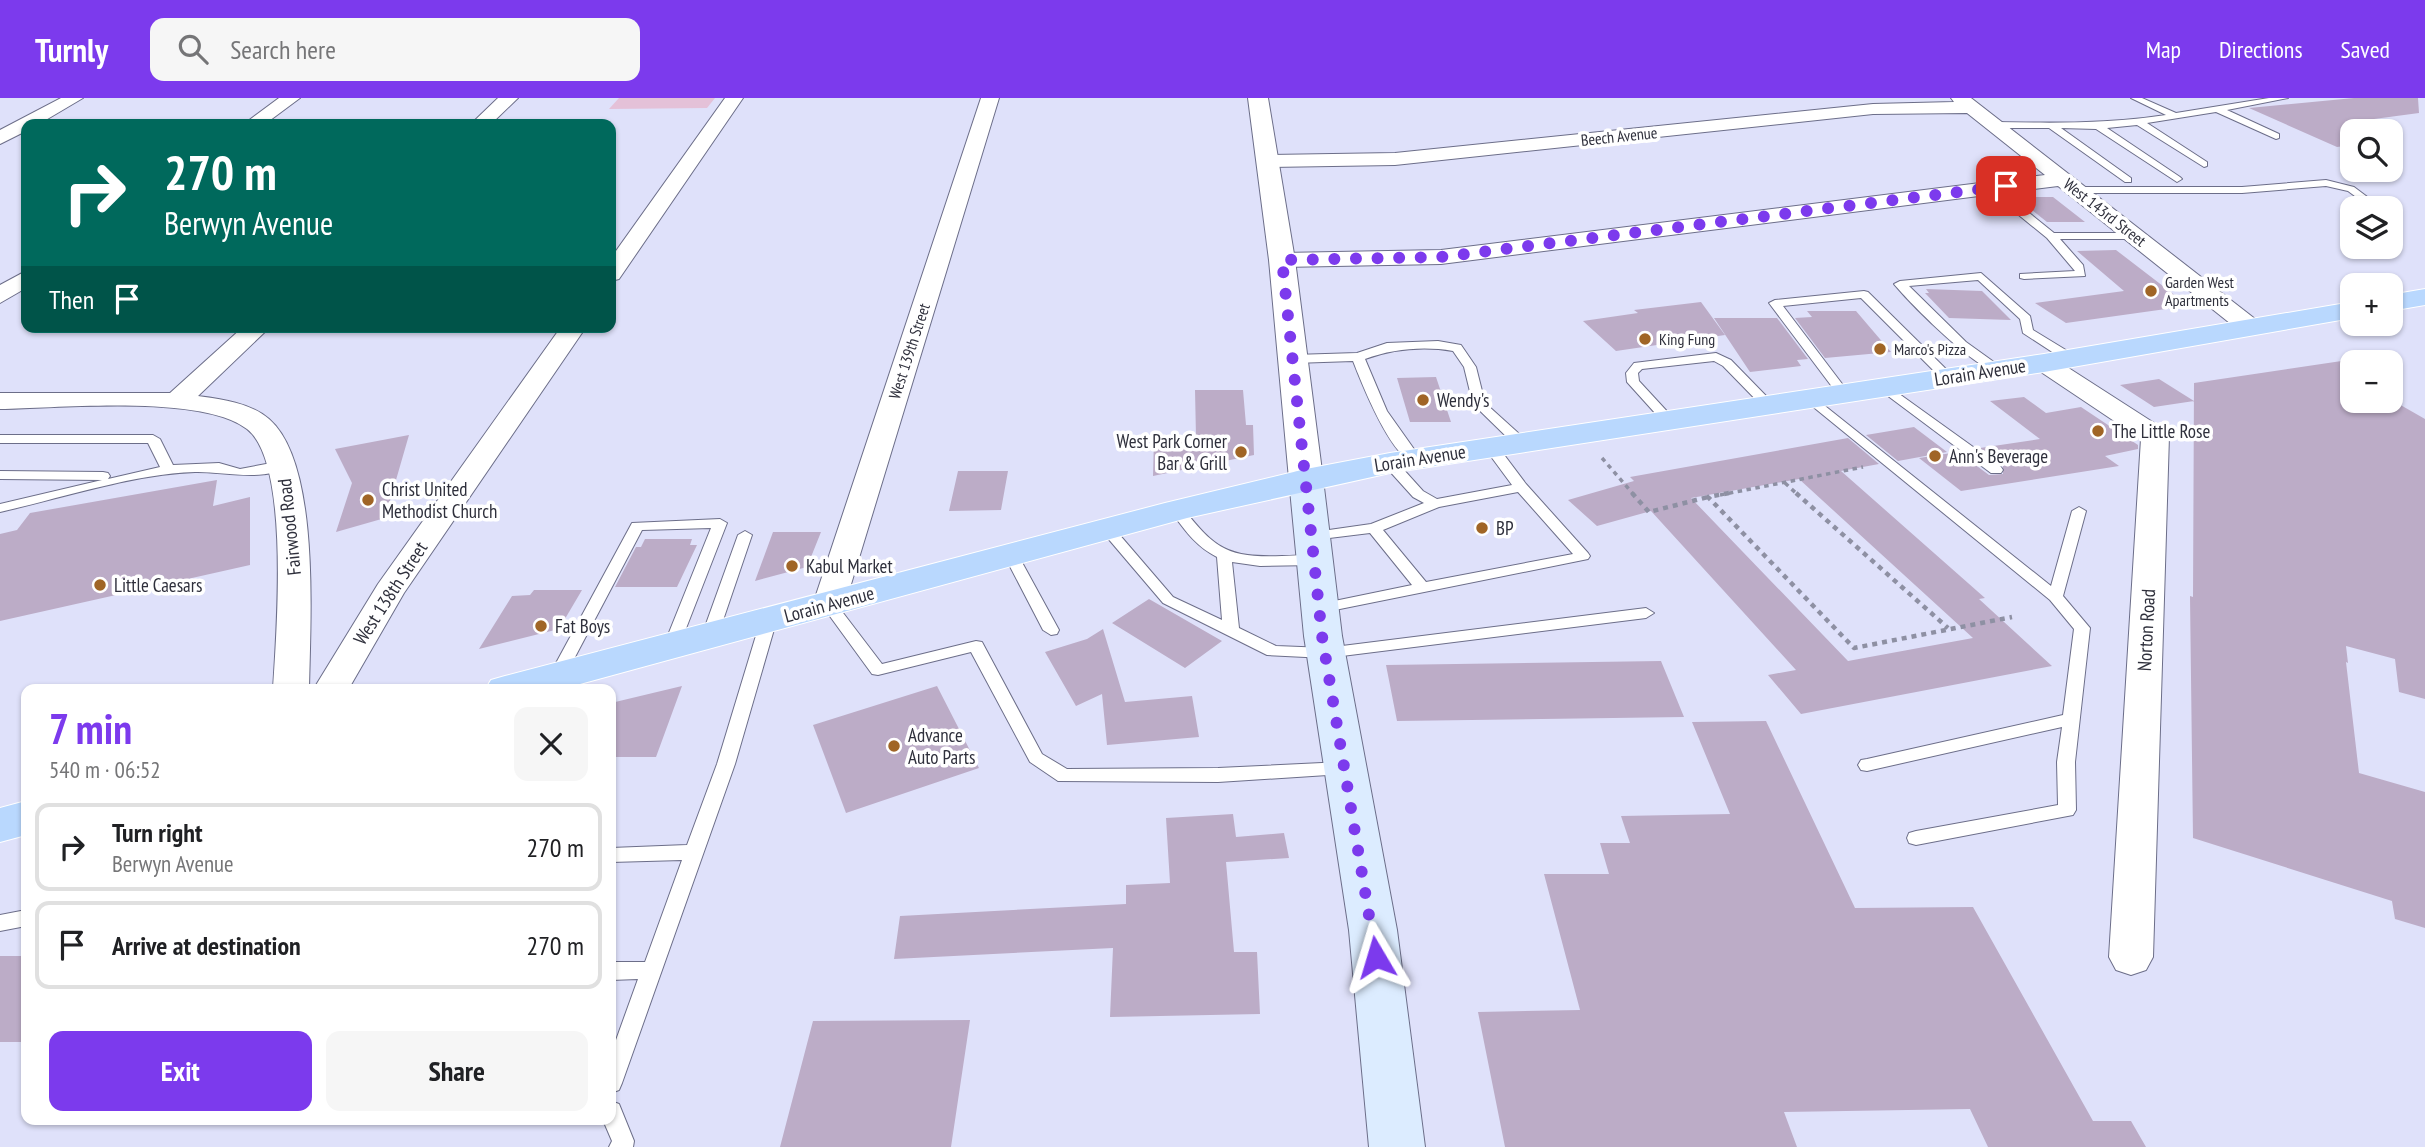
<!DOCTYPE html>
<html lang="en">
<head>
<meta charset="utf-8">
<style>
  :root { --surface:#fff; --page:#f6f6f6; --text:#202124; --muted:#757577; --line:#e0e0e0; --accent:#7c3aed }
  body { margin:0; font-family:"PT Sans Narrow",sans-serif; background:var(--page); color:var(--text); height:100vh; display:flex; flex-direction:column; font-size:26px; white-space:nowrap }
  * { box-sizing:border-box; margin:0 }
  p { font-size:23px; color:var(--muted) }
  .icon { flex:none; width:38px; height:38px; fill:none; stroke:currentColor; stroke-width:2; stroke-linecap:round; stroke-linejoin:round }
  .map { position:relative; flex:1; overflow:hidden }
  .panel { position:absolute; left:21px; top:586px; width:595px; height:441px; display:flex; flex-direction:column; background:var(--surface); border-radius:14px; box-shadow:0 2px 5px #0004 }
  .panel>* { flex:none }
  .guide { position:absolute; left:21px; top:21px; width:595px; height:214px; border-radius:14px; box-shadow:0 2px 5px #0004; background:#00695c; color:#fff; overflow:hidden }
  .controls { position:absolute; left:2340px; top:21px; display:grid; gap:14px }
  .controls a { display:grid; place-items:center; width:63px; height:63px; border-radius:14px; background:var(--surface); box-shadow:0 2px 5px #0004; font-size:35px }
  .pin { position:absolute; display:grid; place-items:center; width:60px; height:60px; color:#fff; margin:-30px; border-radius:14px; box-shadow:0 4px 10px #0006 }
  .me { position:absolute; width:77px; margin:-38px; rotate:353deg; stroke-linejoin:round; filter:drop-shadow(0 0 5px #0008) }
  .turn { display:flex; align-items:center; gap:24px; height:147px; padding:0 28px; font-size:32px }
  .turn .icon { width:91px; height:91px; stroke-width:2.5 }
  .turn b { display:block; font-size:49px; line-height:60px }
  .then { display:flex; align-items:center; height:66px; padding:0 28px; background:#0003; gap:14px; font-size:26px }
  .round { display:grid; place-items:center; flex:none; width:74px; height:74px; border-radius:14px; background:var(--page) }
  .headline { display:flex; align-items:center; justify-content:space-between; height:119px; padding:0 28px }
  h1 { font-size:42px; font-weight:700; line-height:52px; color:var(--accent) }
  .cta { display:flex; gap:14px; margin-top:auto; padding:14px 28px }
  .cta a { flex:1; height:80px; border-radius:14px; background:var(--accent); color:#fff; font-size:28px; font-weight:700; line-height:80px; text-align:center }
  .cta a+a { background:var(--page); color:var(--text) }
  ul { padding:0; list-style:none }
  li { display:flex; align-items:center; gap:21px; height:88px; margin:0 14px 10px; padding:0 14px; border:4px solid var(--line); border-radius:14px }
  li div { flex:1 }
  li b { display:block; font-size:26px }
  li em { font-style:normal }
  header { display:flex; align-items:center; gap:42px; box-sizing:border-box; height:98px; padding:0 35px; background:var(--accent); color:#fff }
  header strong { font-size:33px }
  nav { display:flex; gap:38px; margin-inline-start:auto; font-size:24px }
  .search { width:490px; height:63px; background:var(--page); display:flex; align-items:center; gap:18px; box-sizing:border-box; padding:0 24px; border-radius:14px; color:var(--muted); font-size:26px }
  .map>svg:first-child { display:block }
  .green { fill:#e4c1d8 }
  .building { fill:#bcacc7; fill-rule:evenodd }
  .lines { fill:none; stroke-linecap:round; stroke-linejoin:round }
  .service-casing { stroke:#6c6e89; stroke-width:2 }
  .minor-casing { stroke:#6c6e89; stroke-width:2 }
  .tertiary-casing { stroke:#6c6e89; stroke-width:2 }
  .secondary-casing { stroke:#6c6e89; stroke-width:2 }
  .primary-casing { stroke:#fff; stroke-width:2 }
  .path-far1 { stroke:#8e90a3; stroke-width:3.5; stroke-dasharray:4.5 4.5; stroke-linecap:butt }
  .path { stroke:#8e90a3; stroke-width:4.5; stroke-dasharray:5 5; stroke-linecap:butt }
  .service { fill:#fff; fill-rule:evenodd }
  .minor { fill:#fff; fill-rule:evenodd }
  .tertiary { fill:#fff; fill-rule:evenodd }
  .secondary { fill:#dcecff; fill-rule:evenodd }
  .primary { fill:#b9d8fe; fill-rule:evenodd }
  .route { stroke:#7c3aed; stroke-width:12; stroke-dasharray:0 21.6 }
  .poi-dot { fill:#a06526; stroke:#fff; stroke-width:2.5 }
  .labels { text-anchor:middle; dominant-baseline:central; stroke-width:7; stroke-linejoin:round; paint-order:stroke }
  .far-street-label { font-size:16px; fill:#2f303c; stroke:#fff }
  .far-poi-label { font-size:16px; fill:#2f303c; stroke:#fff; text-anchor:start }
  .street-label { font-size:19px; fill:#2f303c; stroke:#fff }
  .poi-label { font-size:19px; fill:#2f303c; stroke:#fff; text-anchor:start }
</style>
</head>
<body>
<header>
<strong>Turnly</strong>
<div class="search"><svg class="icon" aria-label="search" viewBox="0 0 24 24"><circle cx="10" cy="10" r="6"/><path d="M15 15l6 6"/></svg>Search here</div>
<nav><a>Map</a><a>Directions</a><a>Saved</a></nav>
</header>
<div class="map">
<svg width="2425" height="1049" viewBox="0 0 2425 1049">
  <rect width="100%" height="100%" fill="#dfe1fa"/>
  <path class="green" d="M619,0H715L707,10L609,11Z"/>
  <path class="building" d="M2354,0H2418L2419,15L2374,21L2378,33H2352V47L2337,49L2249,10Z
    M2016,99H2053L2085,124H2047Z
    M2116,152L2189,208H2170L2173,210L2066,225L2035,205L2124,193L2077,153Z
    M1926,191L1982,193L2011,222L1949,220L1925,195H1929Z
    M1701,204L1725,237L1616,253L1583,223L1638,215L1634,212Z
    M1807,213H1856L1891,254L1825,260L1795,220L1812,219Z
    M1714,220H1777L1808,261L1797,262L1801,268L1750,274Z
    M2355,261L2361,264H2352V303L2390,301L2425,321V601L2399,594L2395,561L2346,548L2348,565L2346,564L2359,675L2425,694V830L2395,821L2392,803L2193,740L2190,498L2193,499L2194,285Z
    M1436,279L1451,324H1410L1397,280Z
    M2159,281L2194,303L2154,309L2120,287Z
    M1195,292H1243L1246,327H1253L1254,357L1153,378L1154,340L1196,339Z
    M2024,299L2046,315L2081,309L2138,347V351L2105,358L2119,368L1961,393L1919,360L1958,354L1989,377L2003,376V368L1980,350L2040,341L1990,303Z
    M1914,329L1947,354L1898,363L1866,337Z
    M409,337L385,420L336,434L352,385L335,351Z
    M1848,340L1879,366L1841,373L1985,500L1979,501L2052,568L1801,616L1768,577L1796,572L1651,413L1597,428L1568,402L1634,383L1630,379ZM1799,381L1973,540L1848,563L1691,400Z
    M958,373H1008L1001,412L949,413Z
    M217,382L213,408L250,399V467L0,523V436L17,432L30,415Z
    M773,434H821L807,469L755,483Z
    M645,441H692L690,447H697L677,489H615L636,449H641Z
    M534,492H582L559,531L479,551L512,498L530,497Z
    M1149,501L1222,543L1185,570L1112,525Z
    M1103,531L1125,604L1192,598L1199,639L1107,647L1102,596L1076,608L1045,554L1087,541Z
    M1661,563L1684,619L1397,623L1386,567Z
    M682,588L656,659H611V605Z
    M937,588L979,670L846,715L813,627Z
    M1766,623L1855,810L1973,809L2093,1023H2131L2146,1049H1988L1970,1011L1784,1014L1797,1049H1505L1478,914L1580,912L1544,776H1609L1600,745H1630L1621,718L1730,716L1692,624Z
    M1233,716L1236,739L1284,735L1289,760L1226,764L1234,854H1257L1260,916L1110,919L1113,850L894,861L900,818L1126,806V787L1170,785L1166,720Z
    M0,858H26V944H0Z
    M970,922L951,1049H780L813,923Z"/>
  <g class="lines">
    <g class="service-casing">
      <path id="service" d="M2131,0H2142L2176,15L2269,0H2288L2227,12L2279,36V40L2276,41L2216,14L2147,25L2207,64V68L2204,69L2137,27L2107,30L2180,79L2182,81L2177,84L2096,31L2061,30L2131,80V84H2125L2049,30H1995L1991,27L1995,24C2053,25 2108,26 2166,17Z
        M2326,82L2354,89L2382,110H2371L2348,93L2326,88L2242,95H2077L2072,92L2077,89H2242Z
        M2015,110H2023L2054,135H2135L2140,138L2135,141H2060L2083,167L2085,178L2024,181L2020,180V176L2075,173L2047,140L2015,114Z
        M1981,175L2030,218L2033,232L2074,257V263H2066L2023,235L2020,221L1978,182L1909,188L1966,244L2005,272L2003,275C1981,278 1910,205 1894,186L1900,183Z
        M1864,193L1868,194L1951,276V282H1943L1861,200L1783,208L1849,295L1843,299L1839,298L1769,205L1775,202Z
        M1438,243L1461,247L1476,269L1485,305L1526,342V348H1516L1473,306L1464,269L1453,253C1423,248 1393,251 1365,261L1387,313L1421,361L1414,365C1390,357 1362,286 1353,263L1294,265L1288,261L1294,257L1357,255L1387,245Z
        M1716,255L1731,262L1772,304V310H1764L1723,268L1714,263L1642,271L1638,275L1639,283L1675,322L1669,326L1664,325L1627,284L1626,275L1634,265Z
        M1884,285L2001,369L2003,372L2001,375H1991L1880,292L1878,289Z
        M1810,296L2051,488L2072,413L2079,409L2086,413L2063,498L2090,530L2075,664L2076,712L2073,717L1916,747L1909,745L1907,740L1909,735L1916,733L2058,707L2057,664L2062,629L1867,673L1861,672L1858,667L1861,662L1867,661L2063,617L2074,531L2050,502L1806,303L1804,300Z
        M0,337H153L160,341L173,367L219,365L240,371L282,363L289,367C268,385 220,373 195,374C133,376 62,400 0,414V406L102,382L0,381V373L103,374L108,375L110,378L108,381L160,369L148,345H0Z
        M1491,345L1496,346L1526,386L1588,455L1590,458L1588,461L1320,515L1315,513L1312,510L1315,507L1412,487L1370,435L1313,442L1306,438L1308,435L1371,426L1424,405L1413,399L1385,368L1383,365L1390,361L1395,362L1423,393L1437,401L1512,387L1484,349ZM1518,394L1573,456L1426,484L1383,432L1439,409Z
        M1177,408L1182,409C1215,451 1227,460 1282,458C1295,458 1308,456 1320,459L1322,462L1315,467L1260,468L1232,464L1239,530L1276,548L1326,550L1646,510L1654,515L1646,520L1326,560L1267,557L1163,505L1100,431L1102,428H1112L1173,499L1222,522L1217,459C1195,448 1184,431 1170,412Z
        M720,421L727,425L678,551L672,552L664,547L711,430L642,432L565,578L563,582H551L549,578L632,425Z
        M745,433L752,437L718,537L710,542L704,541L702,537L738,437Z
        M1011,453L1018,457L1059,532L1057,536L1051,537L1043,532L1004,457Z
        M829,501L834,503L882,566L976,543L982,544L1042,656L1067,671L1218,670L1343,664L1349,665L1352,670L1349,675L1343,676L1218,684L1058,683L1030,664L971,554L878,577L872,576L821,506Z
        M769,516L777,521L735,666L622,985L619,992L611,995V956L638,881L611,882V864H645L682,762L611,764V750L687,747L717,666L761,521Z
        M26,812V828L0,833V817Z
        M611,1003L619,1006L634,1043L633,1049H609L612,1043L603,1022H611Z"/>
    </g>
    <g class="minor-casing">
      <path id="minor" d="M61,0H83L39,26H26V33L0,46V32Z
        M279,0H300L265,26H244Z
        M498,0H518L491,26H471Z
        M725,0H743L619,181L611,183V160Z
        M981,0H999L845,506L841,513L829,516L817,513L813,506Z
        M1951,0H1971L2259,224L2262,229L2259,234H2241L2058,88L1441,166L1282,169L1271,162L1282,155L1441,152L2045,77L1967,15L1873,16L1395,67L1267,69L1257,63L1267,57L1395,55L1873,6L1954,4Z
        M26,173V190L0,205V187Z
        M243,229H270L198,298C221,301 251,305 269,321C321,366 310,526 309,592H273C276,539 291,365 247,331C202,296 58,310 0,311V295H170Z
        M561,229H586L404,495L348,592H313L378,486Z
        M2044,257L2053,260L2165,332L2169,338L2153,859L2146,872L2131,877L2116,872L2109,859L2141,341L2035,270L2031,265L2035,260Z"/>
    </g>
    <g class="tertiary-casing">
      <path id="tertiary" d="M1248,0H1268L1295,162L1323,381L1318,388L1306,391L1294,388L1289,381L1269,162Z"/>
    </g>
    <g class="secondary-casing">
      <path id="secondary" d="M1306,371L1318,374L1323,381L1342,538L1397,832L1425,1049H1369L1349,832L1304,538L1289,381L1294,374Z"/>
    </g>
    <g class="primary-casing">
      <path id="primary" d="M2425,191V207L2390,213V197Z
        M2352,204V220L2044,274L1390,375L1187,420L558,592H485L491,582L505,578L1165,405L1306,371L1390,355L2044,256Z
        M26,703V737L0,744V710Z"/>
    </g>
    <path class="path-far1" d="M1602,360L1634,397
      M1785,385L1798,397
      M1720,397L1863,369"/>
    <path class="path" d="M1632,395L1649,414L1708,399
      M1729,395L1708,399L1854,550L2012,519
      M1796,395L1948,530"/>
    <use href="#service" class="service"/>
    <use href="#minor" class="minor"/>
    <use href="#tertiary" class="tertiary"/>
    <use href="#secondary" class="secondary"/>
    <use href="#primary" class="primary"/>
  </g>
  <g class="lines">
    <path class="route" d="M1376,859L1322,538L1282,162L1441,159L2006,88"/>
  </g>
  <g class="poi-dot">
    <circle cx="2151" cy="193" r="7"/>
    <circle cx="1645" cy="241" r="7"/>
    <circle cx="1880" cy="251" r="7"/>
    <circle cx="1423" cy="302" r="7"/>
    <circle cx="2098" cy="333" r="7"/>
    <circle cx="1241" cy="354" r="7"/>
    <circle cx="1935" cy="358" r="7"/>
    <circle cx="368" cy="402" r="7"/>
    <circle cx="1482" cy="430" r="7"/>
    <circle cx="792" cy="468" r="7"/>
    <circle cx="100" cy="487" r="7"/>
    <circle cx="541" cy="528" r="7"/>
    <circle cx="894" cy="648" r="7"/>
  </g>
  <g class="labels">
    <g class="far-street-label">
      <text transform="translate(1619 38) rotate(-6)">Beech Avenue</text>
      <text transform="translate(2105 114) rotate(38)">West 143rd Street</text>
      <text transform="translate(909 253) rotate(-72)">West 139th Street</text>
    </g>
    <g class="far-poi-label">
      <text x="2165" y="184">Garden West<tspan x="2165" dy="18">Apartments</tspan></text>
      <text x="1659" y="241">King Fung</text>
      <text x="1894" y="251">Marco's Pizza</text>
    </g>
    <g class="street-label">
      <text transform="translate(1980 274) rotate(-9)">Lorain Avenue</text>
      <text transform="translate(1420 360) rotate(-9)">Lorain Avenue</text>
      <text transform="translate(289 429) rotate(-96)">Fairwood Road</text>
      <text transform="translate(390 495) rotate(-57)">West 138th Street</text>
      <text transform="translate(829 506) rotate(-15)">Lorain Avenue</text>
      <text transform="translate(2146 532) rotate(-87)">Norton Road</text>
    </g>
    <g class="poi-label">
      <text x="1437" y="302">Wendy's</text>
      <text x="2112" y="333">The Little Rose</text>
      <text x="1227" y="343" text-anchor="end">West Park Corner<tspan x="1227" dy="22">Bar &amp; Grill</tspan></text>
      <text x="1949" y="358">Ann's Beverage</text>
      <text x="382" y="391">Christ United<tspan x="382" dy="22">Methodist Church</tspan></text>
      <text x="1496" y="430">BP</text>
      <text x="806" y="468">Kabul Market</text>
      <text x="114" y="487">Little Caesars</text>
      <text x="555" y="528">Fat Boys</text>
      <text x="908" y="637">Advance<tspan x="908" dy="22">Auto Parts</tspan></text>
    </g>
  </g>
</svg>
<div class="controls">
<a><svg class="icon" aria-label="search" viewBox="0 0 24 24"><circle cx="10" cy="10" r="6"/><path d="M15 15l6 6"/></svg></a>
<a><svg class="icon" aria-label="layers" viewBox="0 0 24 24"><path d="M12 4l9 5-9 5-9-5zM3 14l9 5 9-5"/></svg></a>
<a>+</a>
<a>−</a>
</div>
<div class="pin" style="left:2006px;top:88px;background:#d93025"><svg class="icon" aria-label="arrive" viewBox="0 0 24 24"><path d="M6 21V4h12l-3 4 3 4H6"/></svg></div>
<svg class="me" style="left:1376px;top:859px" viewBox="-20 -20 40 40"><path d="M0-17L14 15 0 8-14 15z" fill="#7c3aed" stroke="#fff" stroke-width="4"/></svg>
<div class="guide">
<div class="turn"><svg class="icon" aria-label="right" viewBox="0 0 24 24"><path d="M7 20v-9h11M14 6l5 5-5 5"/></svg><div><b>270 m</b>Berwyn Avenue</div></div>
<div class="then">Then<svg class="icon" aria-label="arrive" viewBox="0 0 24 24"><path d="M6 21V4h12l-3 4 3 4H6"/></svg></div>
</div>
<section class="panel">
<div class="headline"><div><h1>7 min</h1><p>540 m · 06:52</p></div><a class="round"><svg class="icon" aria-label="close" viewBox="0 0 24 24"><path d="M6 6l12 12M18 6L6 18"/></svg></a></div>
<ul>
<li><svg class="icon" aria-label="right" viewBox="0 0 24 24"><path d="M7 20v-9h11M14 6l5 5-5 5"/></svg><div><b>Turn right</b><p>Berwyn Avenue</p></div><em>270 m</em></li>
<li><svg class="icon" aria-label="arrive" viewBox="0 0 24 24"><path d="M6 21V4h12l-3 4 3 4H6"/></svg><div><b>Arrive at destination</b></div><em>270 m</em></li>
</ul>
<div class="cta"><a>Exit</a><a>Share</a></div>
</section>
</div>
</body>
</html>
